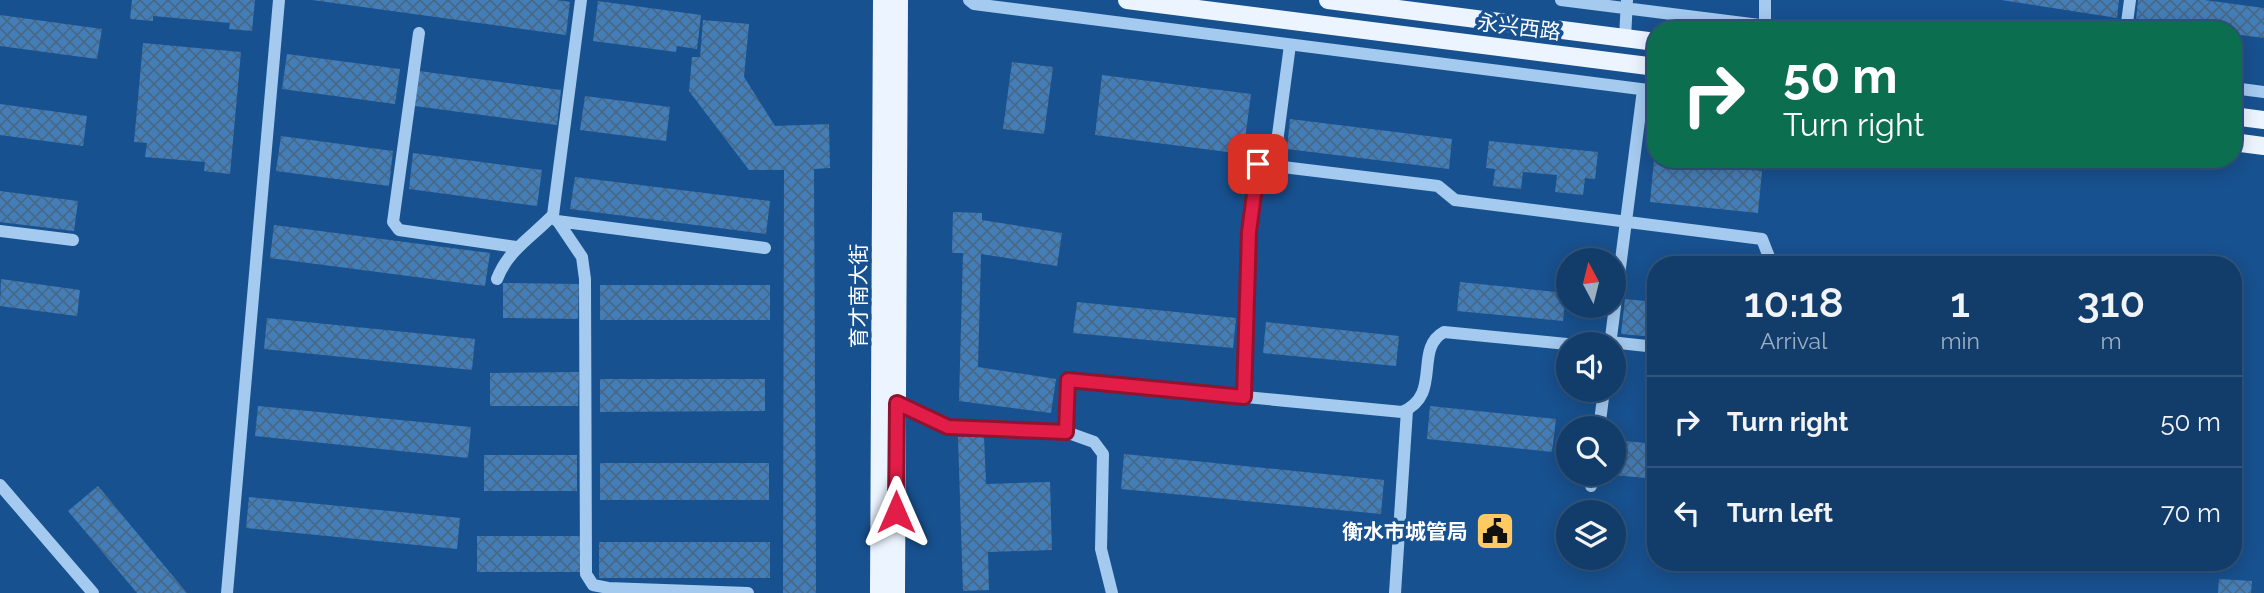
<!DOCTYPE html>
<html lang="en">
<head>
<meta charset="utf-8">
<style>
  :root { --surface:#123d6b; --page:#1f4873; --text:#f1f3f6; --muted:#9caec1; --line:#31567e }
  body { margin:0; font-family:Raleway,"Noto Sans SC",sans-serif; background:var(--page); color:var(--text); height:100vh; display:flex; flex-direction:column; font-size:26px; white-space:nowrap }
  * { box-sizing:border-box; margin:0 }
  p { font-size:23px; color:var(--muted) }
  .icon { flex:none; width:38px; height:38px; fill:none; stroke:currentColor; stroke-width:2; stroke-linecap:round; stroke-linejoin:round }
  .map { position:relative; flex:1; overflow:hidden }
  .panel { position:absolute; left:1647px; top:256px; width:595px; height:315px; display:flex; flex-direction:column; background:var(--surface); border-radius:28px; box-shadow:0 4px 18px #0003,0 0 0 2px var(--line) }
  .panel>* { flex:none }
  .top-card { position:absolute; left:1647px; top:21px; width:595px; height:147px; border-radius:28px; box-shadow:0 4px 18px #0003,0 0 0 2px var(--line); background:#0b6e4f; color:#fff; overflow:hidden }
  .needle { width:46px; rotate:353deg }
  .fabs { position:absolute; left:1556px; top:248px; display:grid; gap:14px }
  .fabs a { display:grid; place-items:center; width:70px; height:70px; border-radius:50%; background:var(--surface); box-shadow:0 4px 18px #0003,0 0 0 2px var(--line); font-size:35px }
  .pin { position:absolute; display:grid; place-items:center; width:60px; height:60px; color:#fff; margin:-30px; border-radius:14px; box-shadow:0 4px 10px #0006 }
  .me { position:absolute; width:77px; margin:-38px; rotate:0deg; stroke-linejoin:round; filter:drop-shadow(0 0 5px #0008) }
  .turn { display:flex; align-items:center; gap:24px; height:147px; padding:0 21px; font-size:32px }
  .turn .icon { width:91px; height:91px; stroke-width:2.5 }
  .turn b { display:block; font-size:49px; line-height:60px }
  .eta { display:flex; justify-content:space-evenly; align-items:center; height:119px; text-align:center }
  .eta b { font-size:42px; font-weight:600; line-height:49px }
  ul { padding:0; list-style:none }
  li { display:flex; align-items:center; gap:21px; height:91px; padding:0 21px; border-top:2px solid var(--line) }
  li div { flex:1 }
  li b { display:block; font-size:26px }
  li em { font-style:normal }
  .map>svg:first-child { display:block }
  .building { fill:url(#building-cross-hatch) }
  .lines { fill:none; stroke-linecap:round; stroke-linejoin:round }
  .minor { stroke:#a4caef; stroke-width:12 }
  .major { stroke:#ecf5ff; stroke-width:18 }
  .route-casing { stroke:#92132f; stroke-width:18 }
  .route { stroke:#e11d48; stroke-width:12 }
  .labels { text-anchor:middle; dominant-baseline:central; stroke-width:7; stroke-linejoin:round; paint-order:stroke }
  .street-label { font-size:21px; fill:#fff; stroke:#18518f }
  .poi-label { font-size:21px; font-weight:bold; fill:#fff; stroke:#18518f; text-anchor:end }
</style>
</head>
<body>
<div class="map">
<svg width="2264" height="593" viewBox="0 0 2264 593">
  <defs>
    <pattern id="building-cross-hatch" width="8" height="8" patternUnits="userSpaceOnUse" patternTransform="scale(1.75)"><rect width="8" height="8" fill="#447eb8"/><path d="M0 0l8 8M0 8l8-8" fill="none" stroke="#486887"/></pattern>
  </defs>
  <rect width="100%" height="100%" fill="#18518f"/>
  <path class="building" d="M132,0H255L252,31L229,29L230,23L153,16V21L130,19Z
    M312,0H557L570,2L566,35Z
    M2001,0H2119L2117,18Z
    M2138,0H2204L2264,8V38L2233,34V30H2204L2136,20Z
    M598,1L701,15L697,49L677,46L676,52L593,41Z
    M0,15L102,29L97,59L0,46Z
    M703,20L749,24L744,77L775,126L829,124L830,168L814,169L816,593H783L784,170H749L689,91L692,57H700Z
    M143,43L241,52L230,174L204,171L205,162L145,157L147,143L134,142Z
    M287,54L400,69L395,104L282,89Z
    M1012,62L1053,67L1044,134L1003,129Z
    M419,71L561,90L557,125L415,106Z
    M1102,75L1251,94L1243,154L1095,135Z
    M585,96L670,107L666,141L580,130Z
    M0,104L87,116L83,146L0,135Z
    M1290,119L1452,139L1449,169L1287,149Z
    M281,136L393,151L389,186L276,171Z
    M1489,141L1598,152L1595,179L1585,178L1583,195L1555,192L1557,175L1523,172L1521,189L1493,186L1495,169L1486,168Z
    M413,153L542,170L537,206L409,189Z
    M1654,161L1762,171L1758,213L1650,202Z
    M575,177L770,201L766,234L570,209Z
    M0,191L78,201L74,231L0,222Z
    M953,212L982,213V220L1062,233L1057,266L981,254L978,367L1056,379L1051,413L959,401L963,253H952Z
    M274,225L490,253L485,286L270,258Z
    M1,279L80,290L77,316L0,306Z
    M1460,282L1566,293L1563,321L1457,311Z
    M503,283L579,284L578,319L503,318Z
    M600,285H770V320H600Z
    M1625,299L1656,302V337L1621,334Z
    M1077,302L1236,318L1233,348L1073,333Z
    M267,318L475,339L472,370L264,349Z
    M1266,322L1399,336L1396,366L1263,353Z
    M579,372L578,406H490V373Z
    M600,379H765V411L600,412Z
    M258,406L471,427L468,458L255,436Z
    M1430,406L1556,419L1552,452L1427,439Z
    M984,436L986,484L1050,482L1052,550L988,552L989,590L963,591L958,437Z
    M1614,440L1656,444V479L1614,475Z
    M1124,454L1384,480L1381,514L1121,489Z
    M484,455H577V491H484Z
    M600,463H769V500H600Z
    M98,486L187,593H137L68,511Z
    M249,497L460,518L457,549L246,528Z
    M477,536H580V572H477Z
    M599,542H770V578H599Z
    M2219,579L2252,581L2251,593H2218Z"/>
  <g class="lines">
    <path class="minor" d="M969,0L974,4L1656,91
      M1561,0L1799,30
      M1765,30V0
      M2126,30L2130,0
      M419,33L393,222L399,230L516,247
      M1625,38L1627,0
      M2233,88L2264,92
      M1275,157L1283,167L1438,186L1455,200L1762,239L1769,257L1768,264
      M557,221L765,248
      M559,223L582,257L585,279L586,574L593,585L608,588L748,593
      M0,231L73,240
      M497,279C508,250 532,237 553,215L581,0
      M1610,342L1656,347
      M1610,345L1643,90
      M1244,396L1249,232L1258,164L1275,157L1290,45
      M897,403L948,427L1066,432L1068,380L1402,412C1443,395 1413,349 1444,332L1577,345
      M1599,429L1604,390
      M1066,432L1094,442L1103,454L1101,549L1112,593
      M0,485L93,593
      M1591,486L1593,474
      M227,593L279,0
      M1395,593L1407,410"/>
    <path class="major" d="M1127,0L1656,67
      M1328,0L1656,42
      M2233,116L2264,120
      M2233,142L2264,146
      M879,593L882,0
      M896,593L899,0"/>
  </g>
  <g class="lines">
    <g class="route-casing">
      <path id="route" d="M896,512L897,403L948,427L1066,432L1068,380L1244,397L1249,232L1258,164"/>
    </g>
    <use href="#route" class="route"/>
  </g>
  <defs>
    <g id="civic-square" transform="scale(2.0125)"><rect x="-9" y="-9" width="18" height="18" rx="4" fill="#ffca62" stroke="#18518f"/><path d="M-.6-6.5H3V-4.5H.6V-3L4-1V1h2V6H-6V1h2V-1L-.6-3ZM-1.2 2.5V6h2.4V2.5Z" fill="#111"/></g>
  </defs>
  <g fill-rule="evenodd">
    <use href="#civic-square" x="1495" y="531"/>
  </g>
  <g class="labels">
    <g class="street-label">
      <text transform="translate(1519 27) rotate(7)">永兴西路</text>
      <text transform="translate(858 296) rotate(-90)">育才南大街</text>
    </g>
    <g class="poi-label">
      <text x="1468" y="531">衡水市城管局</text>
    </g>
  </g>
</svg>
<div class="fabs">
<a><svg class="needle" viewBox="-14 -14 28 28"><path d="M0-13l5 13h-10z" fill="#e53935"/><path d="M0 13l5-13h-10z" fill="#9caec1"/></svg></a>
<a><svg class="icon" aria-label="sound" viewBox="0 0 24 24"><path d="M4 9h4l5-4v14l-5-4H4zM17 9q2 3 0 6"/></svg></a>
<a><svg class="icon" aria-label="search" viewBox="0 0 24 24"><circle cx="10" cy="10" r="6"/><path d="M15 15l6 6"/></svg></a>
<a><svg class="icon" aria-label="layers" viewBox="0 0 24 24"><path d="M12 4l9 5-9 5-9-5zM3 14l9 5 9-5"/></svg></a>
</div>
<div class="pin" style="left:1258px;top:164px;background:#d93025"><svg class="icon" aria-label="arrive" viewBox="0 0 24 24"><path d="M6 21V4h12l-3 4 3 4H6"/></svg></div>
<svg class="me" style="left:896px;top:512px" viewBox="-20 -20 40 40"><path d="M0-17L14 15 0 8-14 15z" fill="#e11d48" stroke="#fff" stroke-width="4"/></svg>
<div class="top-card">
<div class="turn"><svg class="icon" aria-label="right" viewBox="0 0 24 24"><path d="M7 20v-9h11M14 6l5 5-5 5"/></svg><div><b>50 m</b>Turn right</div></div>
</div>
<section class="panel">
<div class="eta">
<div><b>10:18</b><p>Arrival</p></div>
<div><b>1</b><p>min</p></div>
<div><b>310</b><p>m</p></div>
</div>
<ul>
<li><svg class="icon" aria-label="right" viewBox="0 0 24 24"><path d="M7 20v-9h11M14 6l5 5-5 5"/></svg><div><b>Turn right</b></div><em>50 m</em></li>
<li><svg class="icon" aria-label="left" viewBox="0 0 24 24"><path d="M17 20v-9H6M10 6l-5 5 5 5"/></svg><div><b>Turn left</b></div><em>70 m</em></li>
</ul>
</section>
</div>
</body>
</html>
